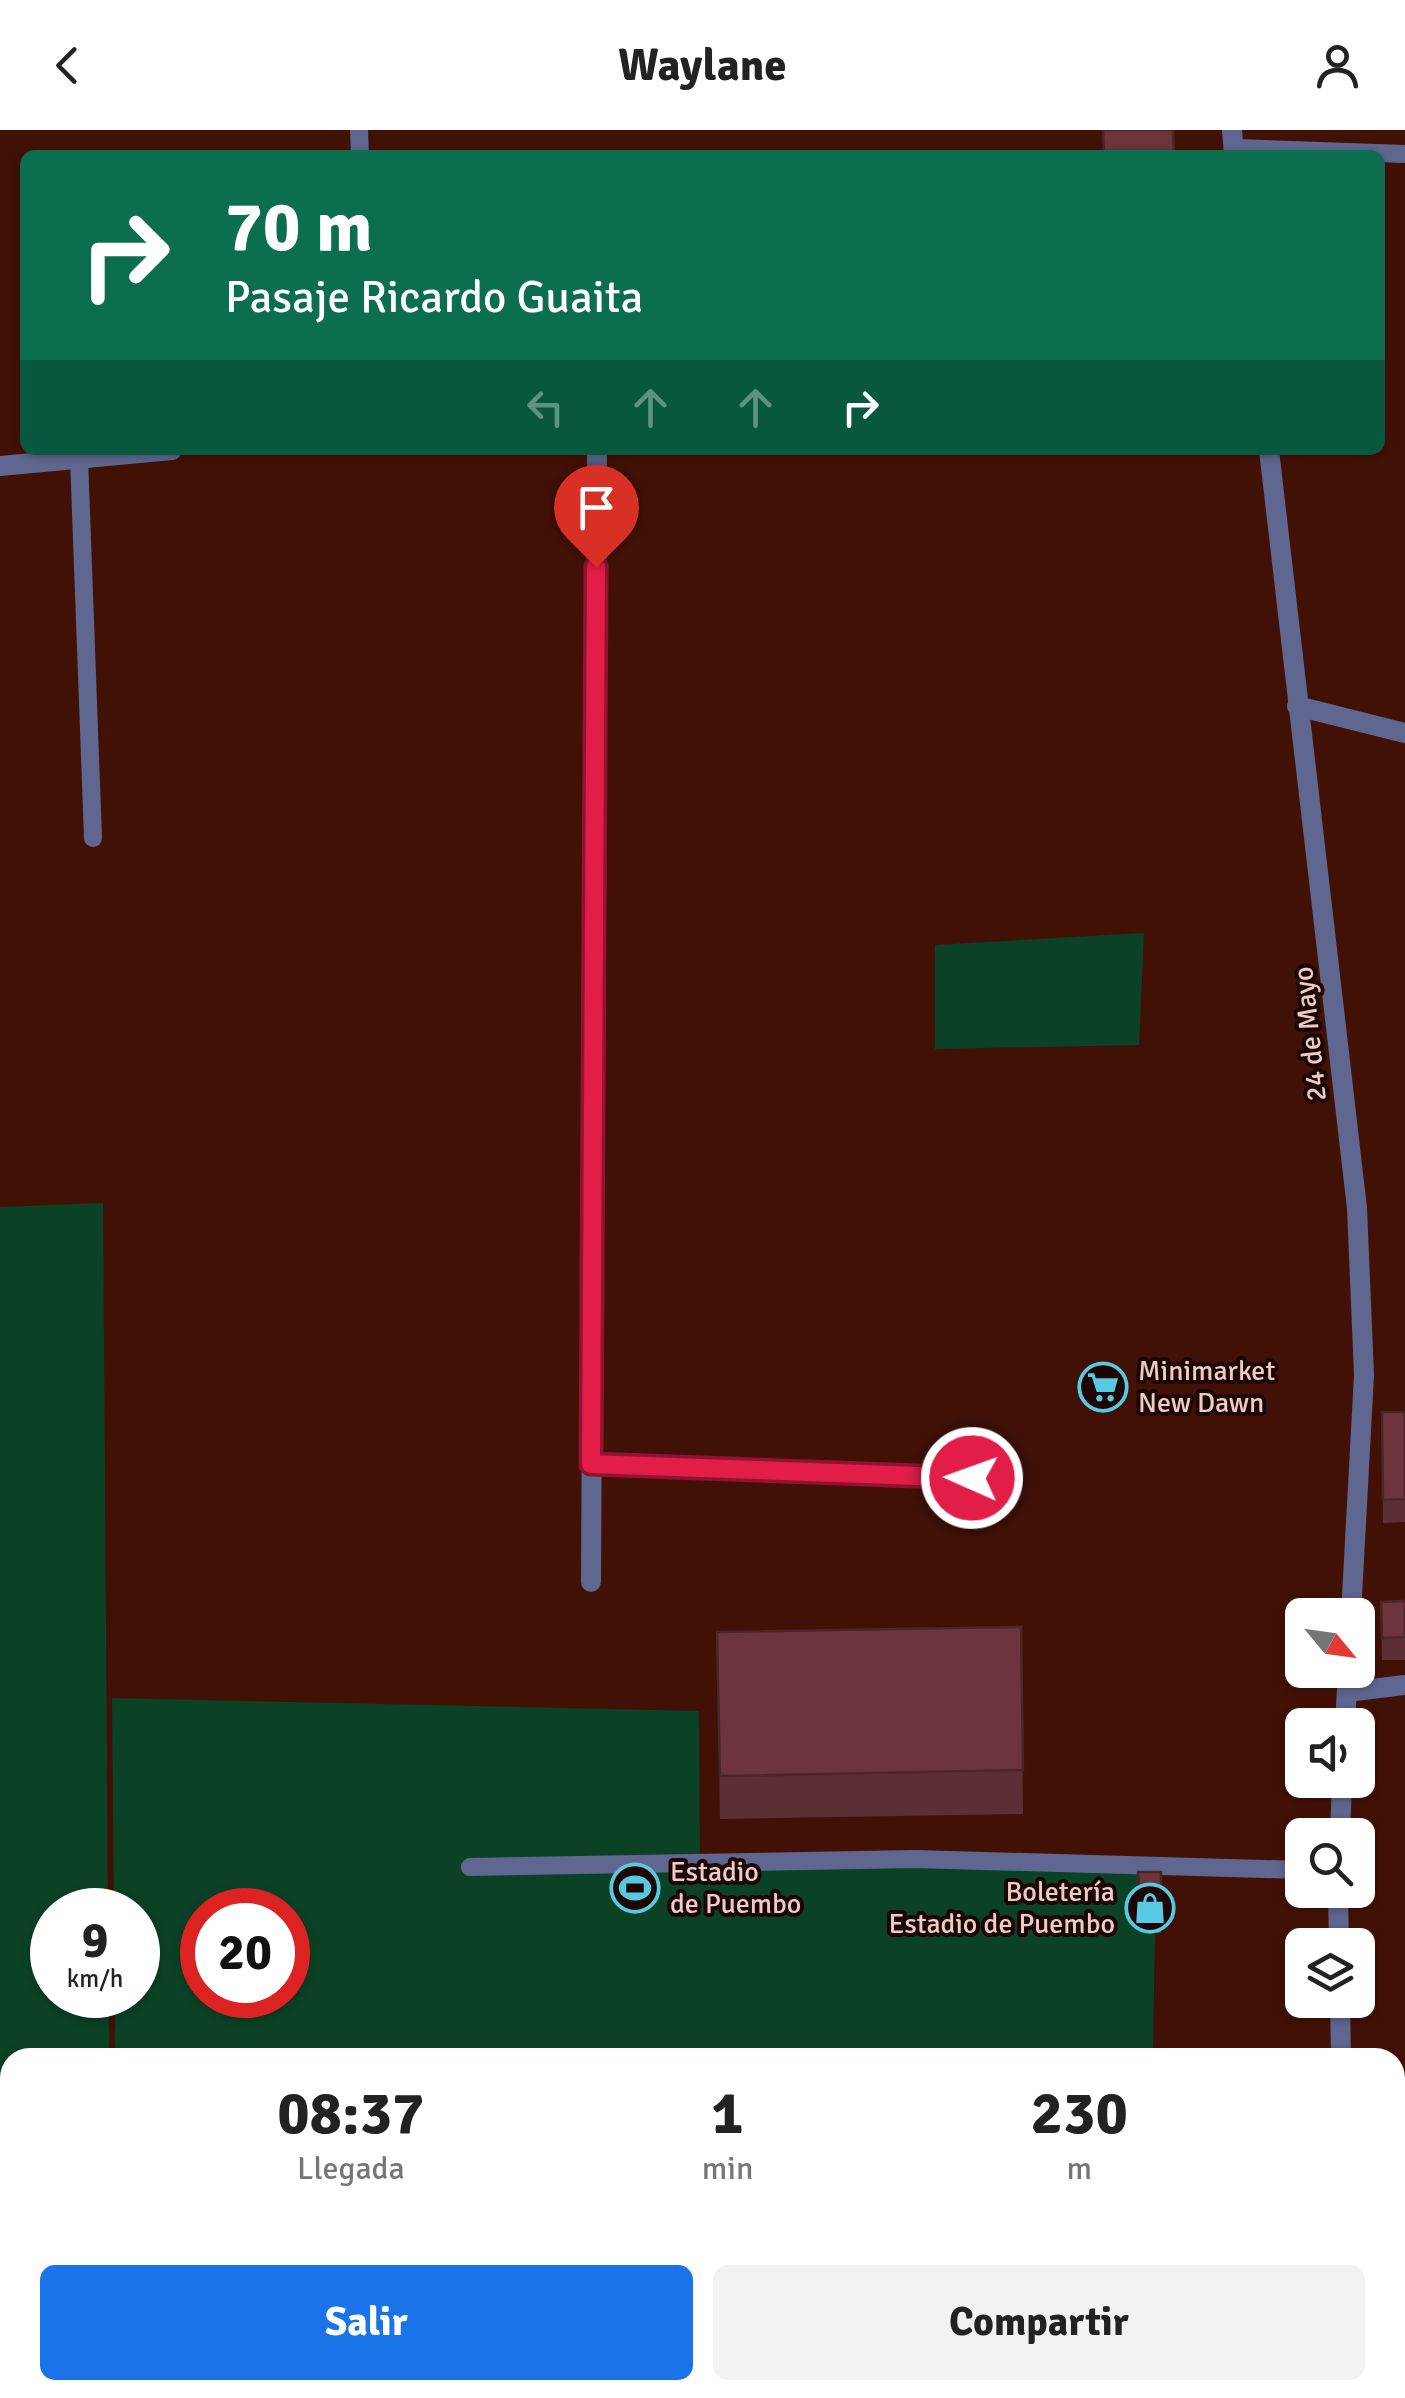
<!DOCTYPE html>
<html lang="es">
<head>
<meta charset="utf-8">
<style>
  :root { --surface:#fff; --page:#f2f2f2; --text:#222; --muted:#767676; --accent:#1a73e8 }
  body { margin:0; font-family:Signika,sans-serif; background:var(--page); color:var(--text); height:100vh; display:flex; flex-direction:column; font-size:38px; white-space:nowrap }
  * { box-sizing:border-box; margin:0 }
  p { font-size:32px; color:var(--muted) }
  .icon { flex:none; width:55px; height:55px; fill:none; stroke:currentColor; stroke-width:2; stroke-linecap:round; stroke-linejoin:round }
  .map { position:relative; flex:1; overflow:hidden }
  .drawer { position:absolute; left:0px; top:1918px; width:1405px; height:352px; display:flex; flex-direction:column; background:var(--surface); border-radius:30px 30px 0 0; box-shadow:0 2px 8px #0004 }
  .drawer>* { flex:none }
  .hud { position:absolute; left:20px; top:20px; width:1365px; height:305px; border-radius:15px; box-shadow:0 2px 8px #0004; background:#0b6e4f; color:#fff; overflow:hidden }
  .needle { width:65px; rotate:119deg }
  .tools { position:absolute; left:1285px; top:1468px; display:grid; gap:20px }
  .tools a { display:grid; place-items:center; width:90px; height:90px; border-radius:15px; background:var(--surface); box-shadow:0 2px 8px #0004; font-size:50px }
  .speed { position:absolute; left:30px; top:1758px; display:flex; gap:20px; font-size:50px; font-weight:700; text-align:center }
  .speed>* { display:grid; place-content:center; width:130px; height:130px; border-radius:50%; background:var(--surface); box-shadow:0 2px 8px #0004; line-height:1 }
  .speed small { font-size:25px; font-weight:400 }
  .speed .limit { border:15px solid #d22; background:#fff; color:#111 }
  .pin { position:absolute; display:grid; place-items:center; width:85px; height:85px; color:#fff; margin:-102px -42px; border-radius:50% 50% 50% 0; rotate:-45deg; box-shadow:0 0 10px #0007 }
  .pin .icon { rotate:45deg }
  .me { position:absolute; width:110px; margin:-55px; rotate:272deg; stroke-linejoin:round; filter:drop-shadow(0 0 8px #0008) }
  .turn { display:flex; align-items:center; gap:35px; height:210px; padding:0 40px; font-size:45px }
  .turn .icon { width:130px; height:130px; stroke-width:2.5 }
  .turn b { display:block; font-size:70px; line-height:85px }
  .lanes { display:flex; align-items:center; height:95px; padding:0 40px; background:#0003; justify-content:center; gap:50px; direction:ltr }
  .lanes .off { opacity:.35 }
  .eta { display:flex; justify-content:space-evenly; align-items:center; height:170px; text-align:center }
  .eta b { font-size:60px; font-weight:800; line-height:70px }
  .cta { display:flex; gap:20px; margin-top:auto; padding:20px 40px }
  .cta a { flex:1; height:115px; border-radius:15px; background:var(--accent); color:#fff; font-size:40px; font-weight:800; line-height:115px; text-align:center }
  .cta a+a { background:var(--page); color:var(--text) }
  header { display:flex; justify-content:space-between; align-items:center; height:130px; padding:0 40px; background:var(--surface); font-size:45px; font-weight:800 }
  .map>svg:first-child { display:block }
  .green { fill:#0b4225; fill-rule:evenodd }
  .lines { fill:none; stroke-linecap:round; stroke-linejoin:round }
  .stream { stroke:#474a4c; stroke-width:11 }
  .service { stroke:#5f6790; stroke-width:18 }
  .minor { stroke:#5f6790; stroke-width:20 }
  .wall { fill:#5d2e33 }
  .building { fill:#6c353b; stroke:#4c2529; stroke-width:2.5 }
  .route-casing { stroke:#92132f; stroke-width:25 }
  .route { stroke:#e11d48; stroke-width:18 }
  .labels { text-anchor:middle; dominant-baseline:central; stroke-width:8; stroke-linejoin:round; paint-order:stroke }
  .street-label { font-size:28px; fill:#edccc4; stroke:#1b0603 }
  .poi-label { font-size:28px; fill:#edccc4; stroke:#1b0603; text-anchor:start }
</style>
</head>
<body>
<header><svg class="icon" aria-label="back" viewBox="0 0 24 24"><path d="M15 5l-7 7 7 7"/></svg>Waylane<svg class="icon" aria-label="person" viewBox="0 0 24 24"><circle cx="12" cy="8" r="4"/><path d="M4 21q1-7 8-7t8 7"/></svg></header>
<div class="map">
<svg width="1405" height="2268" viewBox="0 0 1405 2268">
  <rect width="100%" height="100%" fill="#421106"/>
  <path class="green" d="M1144,803L1139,915L935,919V815Z
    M103,1073L108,1780H52V1865H109V1927L10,1928V2260H112V2268H0V1077Z
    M112,1568L699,1581L700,1732L1156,1735L1153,1927H115V1865H138V1780H114ZM202,1780H288V1865H202Z
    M119,2260H1015L1000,2268H119Z"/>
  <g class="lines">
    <path class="stream" d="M1395,2116L1405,2113
      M1083,2268L1094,2260"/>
    <path class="service" d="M359,0L360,25
      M1234,18L1405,24
      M79,328L93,708
      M591,1333L972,1348
      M470,1737L915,1729L1302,1740"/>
    <path class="minor" d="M1232,0L1234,25
      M1269,320L1357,1078L1364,1245L1351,1485
      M0,336L172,320
      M1297,576L1405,603
      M591,1452L597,320
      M1347,1562L1405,1555
      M1345,1595L1348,1540
      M1340,1705L1342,1650
      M1338,1760L1339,1815
      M1340,1870L1341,1928
      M1344,2268L1345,2260"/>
  </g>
  <path class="wall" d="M1382,1282H1405V1392L1383,1393Z
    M1405,1471V1530H1382L1381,1472Z
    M1021,1497L1023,1684L720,1689L717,1502Z
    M1138,1742H1161V1803L1142,1802Z"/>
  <path class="building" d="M1103,0H1173L1174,25H1104Z
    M1382,1282H1405V1369L1383,1370Z
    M1405,1471V1507L1382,1508L1381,1472Z
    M1021,1497L1023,1640L720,1646L717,1502Z
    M1138,1742H1161V1791L1142,1790Z"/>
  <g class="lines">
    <g class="route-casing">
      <path id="route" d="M596,437L591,1334L972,1348"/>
    </g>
    <use href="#route" class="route"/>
  </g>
  <defs>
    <g id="supermarket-ring" transform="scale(2.5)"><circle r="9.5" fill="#1b0603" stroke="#57c9e2" stroke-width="1.5"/><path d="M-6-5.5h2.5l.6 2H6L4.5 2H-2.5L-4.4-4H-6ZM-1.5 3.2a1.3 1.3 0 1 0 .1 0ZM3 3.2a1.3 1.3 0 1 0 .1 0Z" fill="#57c9e2"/></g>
    <g id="stadium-ring" transform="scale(2.5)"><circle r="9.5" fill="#1b0603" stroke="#57c9e2" stroke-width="1.5"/><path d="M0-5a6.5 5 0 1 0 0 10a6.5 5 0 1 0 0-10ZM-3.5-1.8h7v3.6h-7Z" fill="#57c9e2"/></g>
    <g id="shop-ring" transform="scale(2.5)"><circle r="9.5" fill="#1b0603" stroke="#57c9e2" stroke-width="1.5"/><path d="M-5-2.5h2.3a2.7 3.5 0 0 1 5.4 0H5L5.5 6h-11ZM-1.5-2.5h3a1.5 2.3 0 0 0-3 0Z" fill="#57c9e2"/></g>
  </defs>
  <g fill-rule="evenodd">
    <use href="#supermarket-ring" x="1103" y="1257"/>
    <use href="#stadium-ring" x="635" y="1758"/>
    <use href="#shop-ring" x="1150" y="1778"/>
  </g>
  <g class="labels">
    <g class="street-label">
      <text transform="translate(1310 904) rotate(-96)">24 de Mayo</text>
    </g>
    <g class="poi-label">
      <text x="1138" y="1241">Minimarket<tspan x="1138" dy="32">New Dawn</tspan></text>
      <text x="670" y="1742">Estadio<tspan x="670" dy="32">de Puembo</tspan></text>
      <text x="1115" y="1762" text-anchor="end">Boletería<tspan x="1115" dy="32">Estadio de Puembo</tspan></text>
    </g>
  </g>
</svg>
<div class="tools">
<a><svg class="needle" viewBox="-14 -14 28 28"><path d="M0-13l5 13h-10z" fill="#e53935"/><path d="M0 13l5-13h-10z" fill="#767676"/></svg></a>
<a><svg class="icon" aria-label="sound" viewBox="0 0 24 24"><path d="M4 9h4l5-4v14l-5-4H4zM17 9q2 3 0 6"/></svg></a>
<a><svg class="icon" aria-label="search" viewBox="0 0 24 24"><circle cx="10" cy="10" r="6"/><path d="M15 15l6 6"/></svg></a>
<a><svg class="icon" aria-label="layers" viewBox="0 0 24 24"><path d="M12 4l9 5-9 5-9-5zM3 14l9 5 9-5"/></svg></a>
</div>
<div class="speed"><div>9<small>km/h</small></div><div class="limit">20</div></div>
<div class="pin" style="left:596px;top:437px;background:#d93025"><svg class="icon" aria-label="arrive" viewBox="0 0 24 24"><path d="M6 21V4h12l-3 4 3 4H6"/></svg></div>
<svg class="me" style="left:972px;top:1348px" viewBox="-20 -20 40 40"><circle r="17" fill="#e11d48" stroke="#fff" stroke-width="3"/><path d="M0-11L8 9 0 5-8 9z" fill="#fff"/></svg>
<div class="hud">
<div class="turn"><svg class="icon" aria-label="right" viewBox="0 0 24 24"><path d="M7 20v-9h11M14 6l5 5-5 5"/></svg><div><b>70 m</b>Pasaje Ricardo Guaita</div></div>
<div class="lanes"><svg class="icon off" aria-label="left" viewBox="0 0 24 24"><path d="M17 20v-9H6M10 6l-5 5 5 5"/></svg><svg class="icon off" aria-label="ahead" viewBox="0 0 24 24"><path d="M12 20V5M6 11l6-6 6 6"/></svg><svg class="icon off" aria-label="ahead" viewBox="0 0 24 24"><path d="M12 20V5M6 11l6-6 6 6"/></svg><svg class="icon" aria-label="right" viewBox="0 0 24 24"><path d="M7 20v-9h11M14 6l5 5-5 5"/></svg></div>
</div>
<section class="drawer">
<div class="eta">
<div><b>08:37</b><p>Llegada</p></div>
<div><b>1</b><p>min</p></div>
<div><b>230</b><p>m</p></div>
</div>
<div class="cta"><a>Salir</a><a>Compartir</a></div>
</section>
</div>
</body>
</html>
